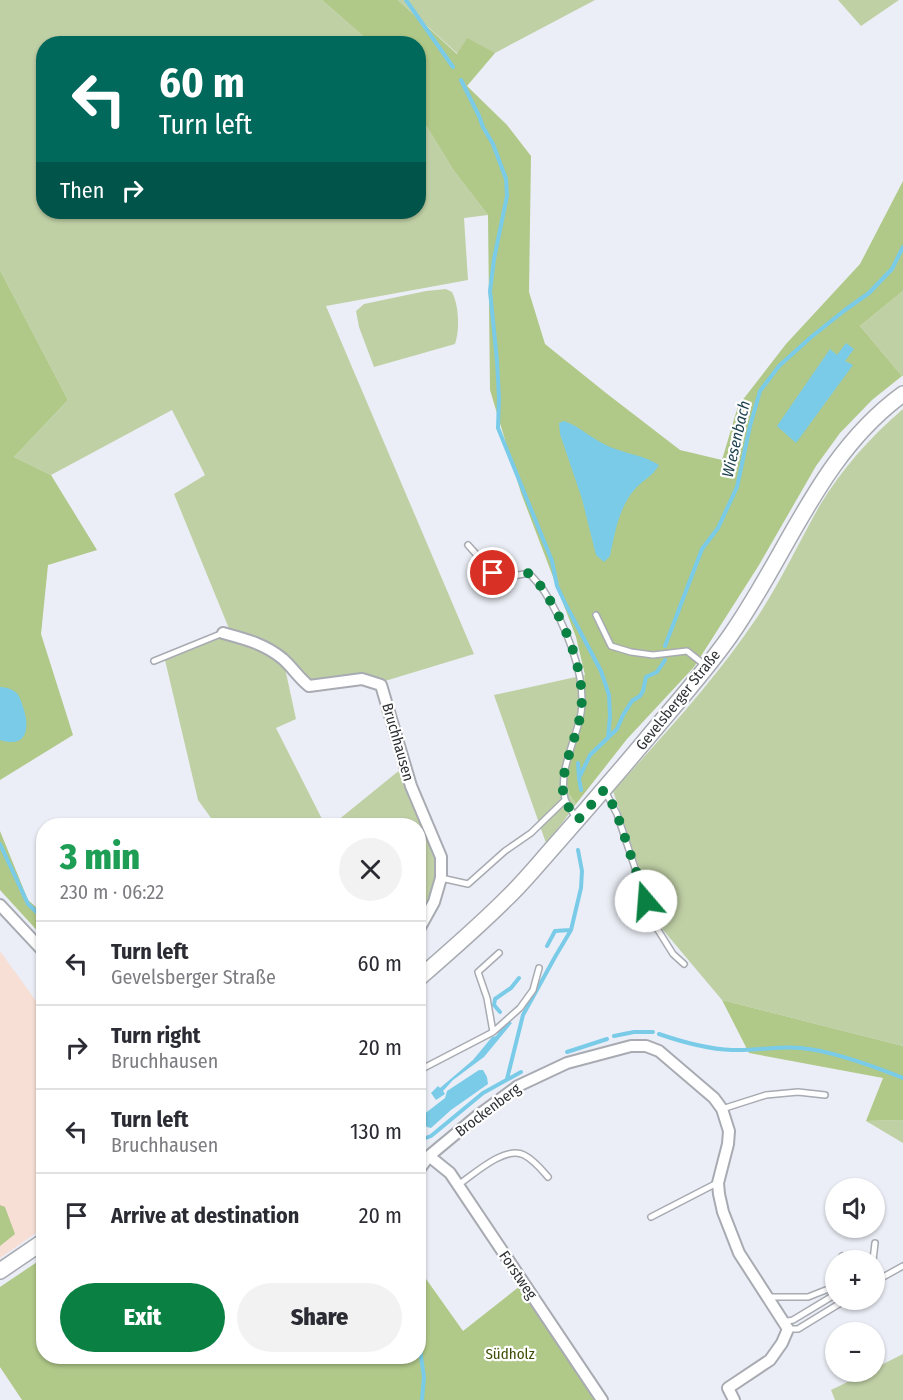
<!DOCTYPE html>
<html lang="en">
<head>
<meta charset="utf-8">
<style>
  :root { --surface:#fff; --page:#f2f2f3; --text:#2b2b33; --muted:#7c7c81; --line:#e1e1e2; --accent:#0b8043 }
  body { margin:0; font-family:"Fira Sans Condensed",sans-serif; background:var(--page); color:var(--text); height:100vh; display:flex; flex-direction:column; font-size:22px; white-space:nowrap }
  * { box-sizing:border-box; margin:0 }
  p { font-size:20px; color:var(--muted) }
  .icon { flex:none; width:33px; height:33px; fill:none; stroke:currentColor; stroke-width:2; stroke-linecap:round; stroke-linejoin:round }
  .map { position:relative; flex:1; overflow:hidden }
  .details { position:absolute; left:36px; top:818px; width:390px; height:546px; display:flex; flex-direction:column; background:var(--surface); border-radius:24px; box-shadow:0 2px 4px #0004 }
  .details>* { flex:none }
  .top-card { position:absolute; left:36px; top:36px; width:390px; height:183px; border-radius:24px; box-shadow:0 2px 4px #0004; background:#00695c; color:#fff; overflow:hidden }
  .controls { position:absolute; left:825px; top:1178px; display:grid; gap:12px }
  .controls a { display:grid; place-items:center; width:60px; height:60px; border-radius:50%; background:var(--surface); box-shadow:0 2px 4px #0004; font-size:30px }
  .pin { position:absolute; display:grid; place-items:center; width:51px; height:51px; color:#fff; margin:-26px; border:3px solid #fff; border-radius:50%; box-shadow:0 2px 6px #0007 }
  .me { position:absolute; width:66px; margin:-33px; rotate:342deg; stroke-linejoin:round; filter:drop-shadow(0 0 4px #0008) }
  .turn { display:flex; align-items:center; gap:21px; height:126px; padding:0 24px; font-size:27px }
  .turn .icon { width:78px; height:78px; stroke-width:2.5 }
  .turn b { display:block; font-size:42px; line-height:51px }
  .then { display:flex; align-items:center; height:57px; padding:0 24px; background:#0003; gap:12px; font-size:22px }
  .round { display:grid; place-items:center; flex:none; width:63px; height:63px; border-radius:32px; background:var(--page) }
  .summary { display:flex; align-items:center; justify-content:space-between; height:102px; padding:0 24px }
  h1 { font-size:36px; font-weight:800; line-height:45px; color:#1e9e55 }
  .cta { display:flex; gap:12px; margin-top:auto; padding:12px 24px }
  .cta a { flex:1; height:69px; border-radius:36px; background:var(--accent); color:#fff; font-size:24px; font-weight:800; line-height:69px; text-align:center }
  .cta a+a { background:var(--page); color:var(--text) }
  ul { padding:0; list-style:none }
  li { display:flex; align-items:center; gap:18px; height:84px; padding:0 24px; border-top:2px solid var(--line) }
  li div { flex:1 }
  li b { display:block; font-size:22px }
  li em { font-style:normal }
  .map>svg:first-child { display:block }
  .industrial { fill:#f7dfd5 }
  .green { fill:#c0d0a5 }
  .forest { fill:#b0c888 }
  .water { fill:#7acbe8 }
  .lines { fill:none; stroke-linecap:round; stroke-linejoin:round }
  .stream { stroke:#7acbe8; stroke-width:4 }
  .lane-casing { stroke:#a8abb2; stroke-width:8 }
  .street-casing { stroke:#a8abb2; stroke-width:14 }
  .secondary-casing { stroke:#a8abb2; stroke-width:18 }
  .lane { stroke:#fff; stroke-width:5 }
  .street { stroke:#fff; stroke-width:10 }
  .secondary { stroke:#fff; stroke-width:15 }
  .route { stroke:#0b8043; stroke-width:10; stroke-dasharray:0 18 }
  .labels { text-anchor:middle; dominant-baseline:central; stroke-width:4.5; stroke-linejoin:round; paint-order:stroke }
  .street-label { font-size:15px; fill:#2e3032; stroke:#fff }
  .park-label { font-size:15px; fill:#3c4f06; stroke:#fff }
  .water-label { font-size:16px; font-style:italic; fill:#1d424f; stroke:#fff }
</style>
</head>
<body>
<div class="map">
<svg width="903" height="1400" viewBox="0 0 903 1400">
  <rect width="100%" height="100%" fill="#ebeef6"/>
  <path class="industrial" d="M0,951L44,1012L43,1228L0,1258Z"/>
  <path class="green" d="M0,0H322L371,43L44,44V212H418L419,114L454,171L488,215L464,218L468,280L326,306L474,654L385,681L361,673L308,680L285,668L296,719L276,728L325,825H216L198,800L165,660L230,631L174,494L205,475L172,410L51,475L14,457L68,400L0,270Z
    M398,0H595L495,53L466,40L458,54Z
    M838,0H899L861,26Z
    M446,289L452,292C459,306 460,329 455,344L374,367L359,327L356,311L364,304L426,291Z
    M903,291V376H902L860,326Z
    M903,409V1046L722,1000L658,924L613,791C664,735 715,680 758,616C781,581 799,542 820,505C842,469 870,437 903,409Z
    M585,675L584,710L566,779L569,794L576,804L563,822L546,843L494,695Z
    M401,769L432,845L438,868L430,902L419,926L418,825H332Z
    M903,1120V1143L866,1121Z
    M903,1354V1400H835L831,1390L870,1371H874L875,1368Z"/>
  <path class="forest" d="M322,0H398L457,54L467,38L495,53L467,86L507,125L531,156L529,292L545,344L606,393L680,450L722,460L738,406L786,344L860,264L903,181V291L860,326L902,376L872,400L840,433L816,466L759,565L694,667L627,739L576,804L569,794L566,779L584,710L585,675L576,637L521,493L490,390L488,215L454,171L419,114L418,44L371,43Z
    M0,270L68,400L14,457L51,475L97,550L48,565L41,634L73,735L0,780Z
    M0,831L28,900L43,913V937L0,890Z
    M722,1000L903,1046V1120L866,1121L883,1078L749,1053Z
    M0,1205L5,1207L15,1234L0,1246Z
    M43,1258L44,1356H418L419,1269L463,1331L520,1286L598,1400H22L0,1367V1287Z"/>
  <path class="water" d="M846,343L854,349L845,361L853,365L796,443L777,426L830,349L837,355Z
    M564,421C581,427 593,440 610,447C626,454 644,455 659,465C652,477 644,479 635,489C619,507 615,532 610,556L604,562L596,555L582,499L560,434L559,423Z
    M0,687C5,687 9,688 14,691C19,694 21,700 23,707C30,727 28,749 0,740Z
    M507,1020L512,1023L484,1057L453,1080L443,1091L445,1094L436,1100L431,1093L438,1086L440,1088L473,1060L492,1037L496,1036Z
    M479,1070H483L487,1077L488,1084L451,1110L431,1128L427,1127L422,1121L423,1115L445,1098L447,1091Z"/>
  <g class="lines">
    <path class="stream" d="M406,0L453,67
      M461,80L479,116L483,127L493,144L506,179L507,196L494,259L490,291L497,361L499,398L498,428L552,561L557,586L566,605L601,671L609,695L610,716L608,738
      M665,646L702,549L718,528L737,487L750,426L760,391L779,366L810,338L845,310L869,293L892,269L903,247
      M578,763L579,777
      M581,790L579,778L590,755L617,729L623,715L632,701L640,696L643,691L646,677L657,672L665,660
      M0,844L28,904L44,919
      M547,946L555,931L570,930
      M500,1012L494,1005L495,999L511,988L519,978
      M659,1034C682,1042 707,1049 732,1050C755,1051 778,1046 801,1048C833,1051 873,1066 903,1078
      M614,1036L634,1032H653
      M567,1052L607,1039
      M507,1079L523,1015L555,957L571,930L581,888L582,871L578,850
      M423,1139L431,1136L483,1093L521,1072
      M418,1336L424,1377L422,1400"/>
    <g class="lane-casing">
      <path id="lane" d="M468,545L493,573L508,577L529,573C534,579 540,585 544,591C564,622 587,675 581,713C576,741 558,770 565,799C567,805 573,813 577,819
        M596,615L611,646L631,652L653,655L687,651L706,666
        M154,661L223,633
        M605,791L617,814L653,922L673,954L684,964
        M441,878L468,884L505,851L531,833L565,800
        M499,953L478,972L487,998L493,1032L520,1008L533,990L539,968
        M418,1071L493,1032
        M722,1109L766,1095L798,1092L825,1095
        M458,1185C473,1175 505,1145 524,1155C534,1160 541,1169 548,1177
        M651,1217L717,1183
        M842,1256L844,1260
        M873,1260L875,1243
        M874,1282L903,1266
        M769,1297H808L836,1286
        M783,1322L793,1320L836,1294
        M788,1329H798L847,1299"/>
    </g>
    <g class="street-casing">
      <path id="street" d="M223,633C245,639 265,644 283,659C292,667 299,678 309,686L362,679L381,685L411,786L441,857V878L434,902L418,931
        M0,905L44,952
        M429,1156L450,1173L602,1400
        M418,1171L429,1156L476,1117L518,1086L567,1063L631,1046H646L659,1051L714,1098L722,1109L729,1131L728,1144L718,1183L719,1194L723,1212L739,1253L788,1329L782,1343L770,1360L728,1388L734,1400"/>
    </g>
    <g class="secondary-casing">
      <path id="secondary" d="M418,979C448,953 478,927 506,899C521,885 535,868 549,852C581,816 613,779 644,742C673,707 704,673 730,636C788,554 819,455 903,394
        M0,1271L44,1241"/>
    </g>
    <use href="#lane" class="lane"/>
    <use href="#street" class="street"/>
    <use href="#secondary" class="secondary"/>
  </g>
  <g class="lines">
    <path class="route" d="M493,573L508,577L529,573C534,579 540,584 544,591C565,622 586,673 581,711C578,737 556,776 565,801C568,807 574,814 578,820L604,790L609,797L617,814L646,901"/>
  </g>
  <g class="labels">
    <g class="street-label">
      <text transform="translate(678 700) rotate(-51)">Gevelsberger Straße</text>
      <text transform="translate(398 742) rotate(74)">Bruchhausen</text>
      <text transform="translate(488 1110) rotate(-37)">Brockenberg</text>
      <text transform="translate(518 1275) rotate(56)">Forstweg</text>
    </g>
    <g class="park-label">
      <text x="510" y="1354">Südholz</text>
    </g>
    <g class="water-label">
      <text transform="translate(736 439) rotate(-77)">Wiesenbach</text>
    </g>
  </g>
</svg>
<div class="controls">
<a><svg class="icon" aria-label="sound" viewBox="0 0 24 24"><path d="M4 9h4l5-4v14l-5-4H4zM17 9q2 3 0 6"/></svg></a>
<a>+</a>
<a>−</a>
</div>
<div class="pin" style="left:493px;top:573px;background:#d93025"><svg class="icon" aria-label="arrive" viewBox="0 0 24 24"><path d="M6 21V4h12l-3 4 3 4H6"/></svg></div>
<svg class="me" style="left:646px;top:901px" viewBox="-20 -20 40 40"><circle r="19" fill="#fff"/><path d="M0-13L10 11 0 6-10 11z" fill="#0b8043"/></svg>
<div class="top-card">
<div class="turn"><svg class="icon" aria-label="left" viewBox="0 0 24 24"><path d="M17 20v-9H6M10 6l-5 5 5 5"/></svg><div><b>60 m</b>Turn left</div></div>
<div class="then">Then<svg class="icon" aria-label="right" viewBox="0 0 24 24"><path d="M7 20v-9h11M14 6l5 5-5 5"/></svg></div>
</div>
<section class="details">
<div class="summary"><div><h1>3 min</h1><p>230 m · 06:22</p></div><a class="round"><svg class="icon" aria-label="close" viewBox="0 0 24 24"><path d="M6 6l12 12M18 6L6 18"/></svg></a></div>
<ul>
<li><svg class="icon" aria-label="left" viewBox="0 0 24 24"><path d="M17 20v-9H6M10 6l-5 5 5 5"/></svg><div><b>Turn left</b><p>Gevelsberger Straße</p></div><em>60 m</em></li>
<li><svg class="icon" aria-label="right" viewBox="0 0 24 24"><path d="M7 20v-9h11M14 6l5 5-5 5"/></svg><div><b>Turn right</b><p>Bruchhausen</p></div><em>20 m</em></li>
<li><svg class="icon" aria-label="left" viewBox="0 0 24 24"><path d="M17 20v-9H6M10 6l-5 5 5 5"/></svg><div><b>Turn left</b><p>Bruchhausen</p></div><em>130 m</em></li>
<li><svg class="icon" aria-label="arrive" viewBox="0 0 24 24"><path d="M6 21V4h12l-3 4 3 4H6"/></svg><div><b>Arrive at destination</b></div><em>20 m</em></li>
</ul>
<div class="cta"><a>Exit</a><a>Share</a></div>
</section>
</div>
</body>
</html>
